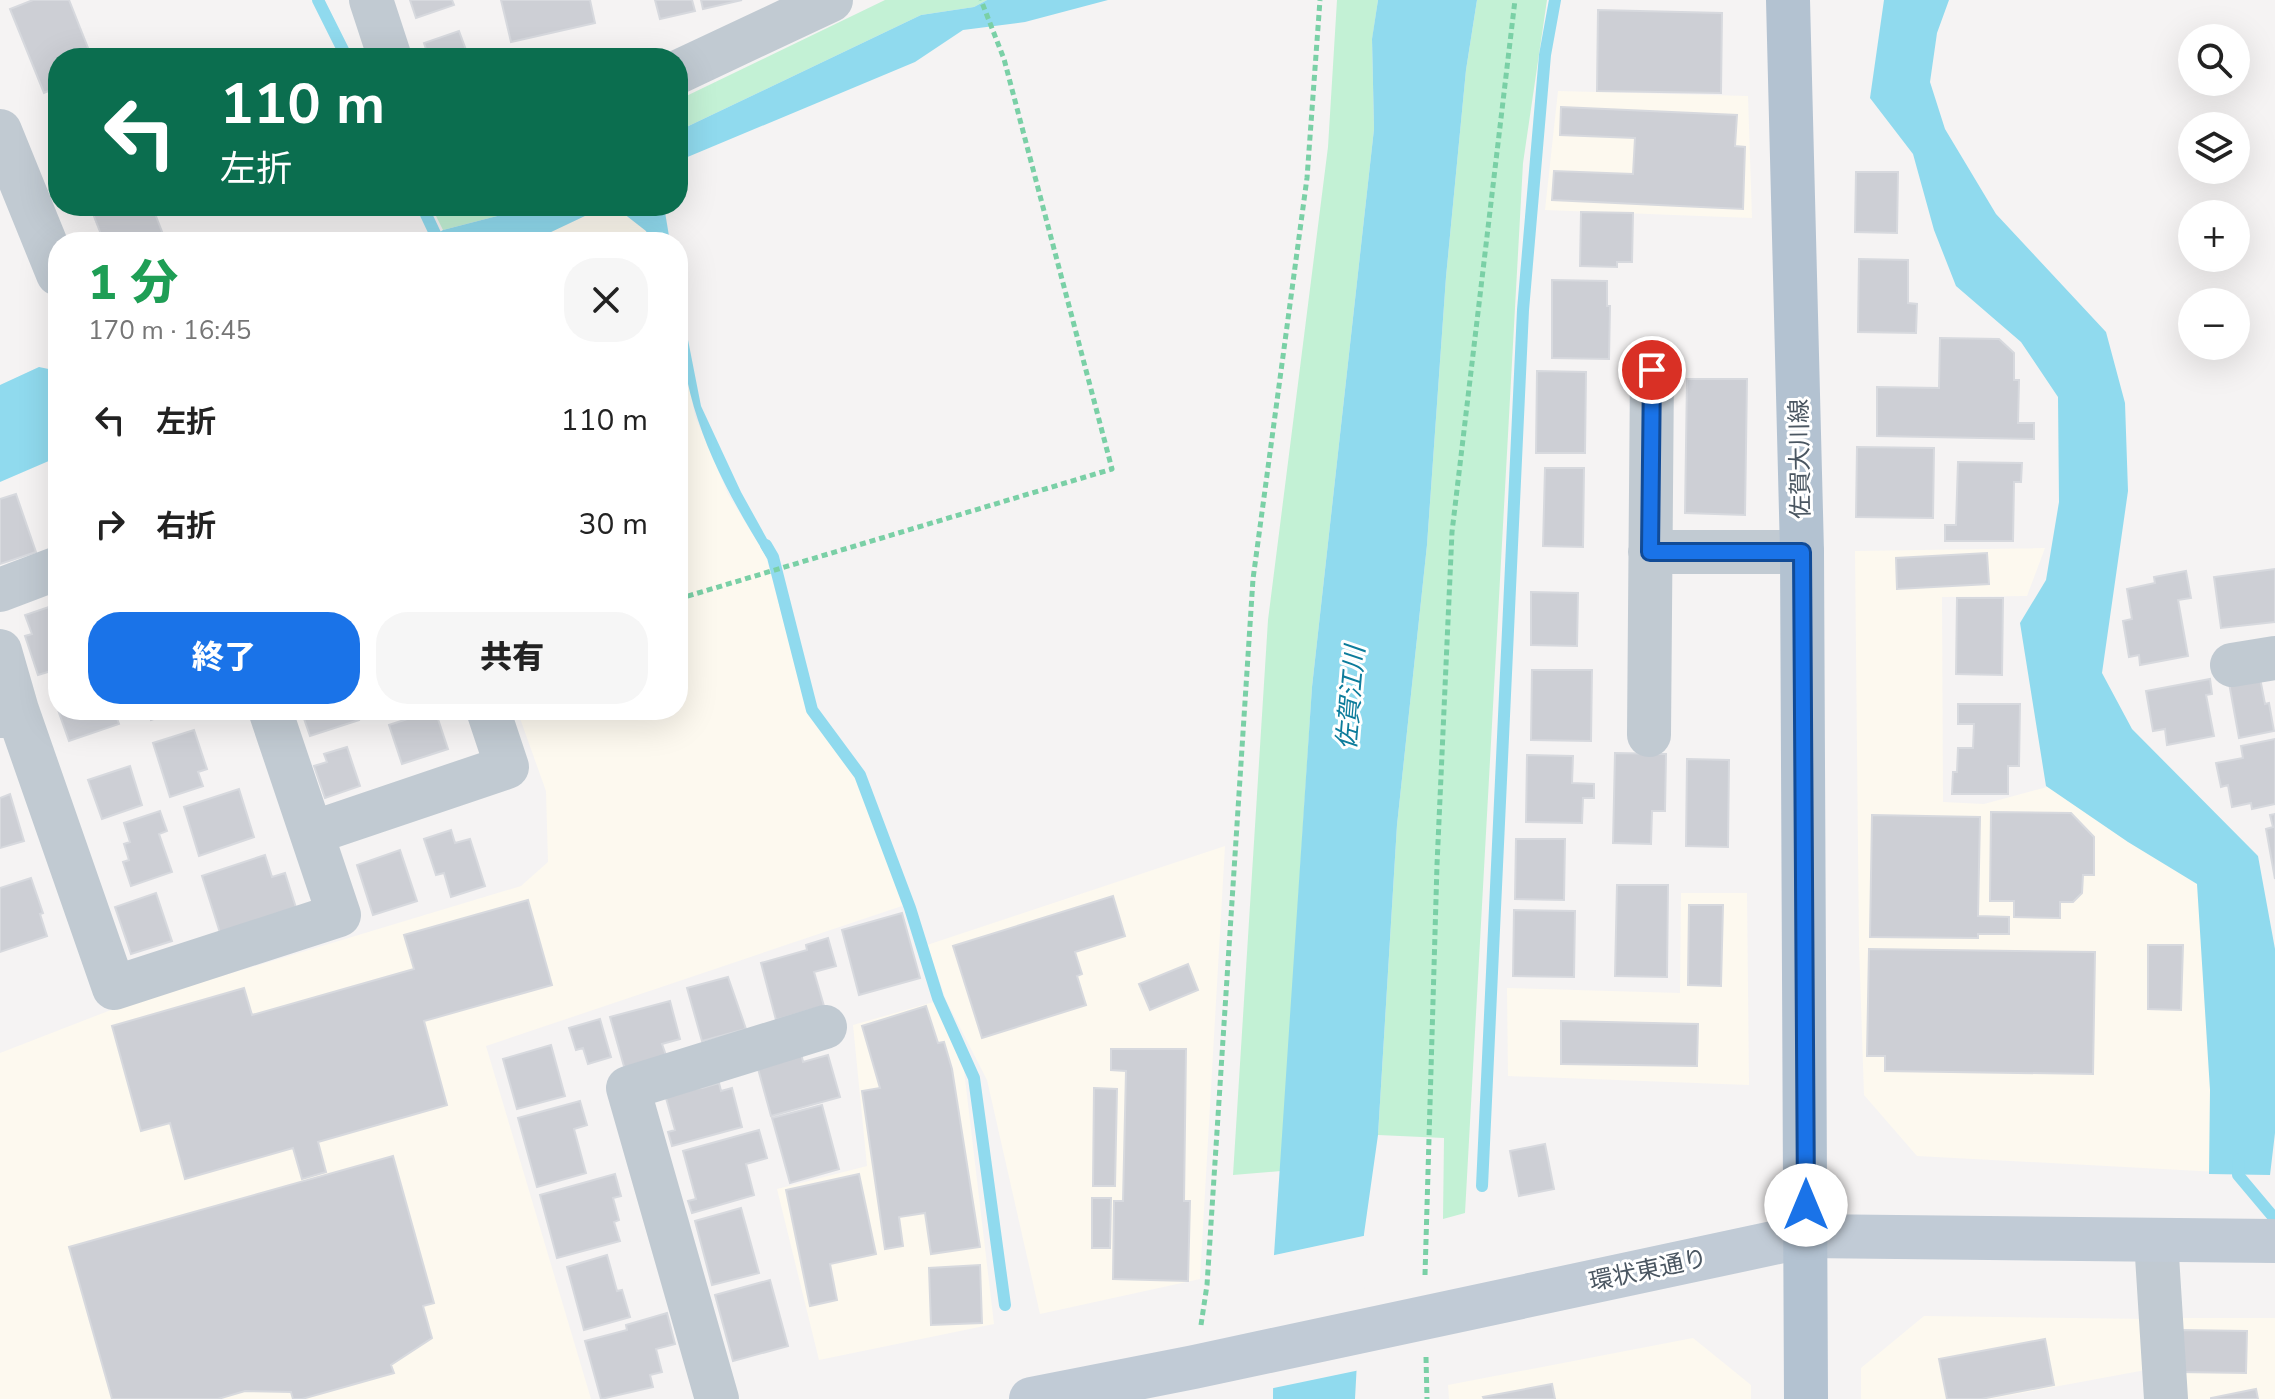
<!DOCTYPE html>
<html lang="ja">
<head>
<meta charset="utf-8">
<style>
  :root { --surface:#fff; --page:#f6f6f6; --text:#222; --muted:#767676; --accent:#1a73e8 }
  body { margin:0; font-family:"Nunito Sans","Noto Sans JP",sans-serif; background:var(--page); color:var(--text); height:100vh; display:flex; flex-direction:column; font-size:30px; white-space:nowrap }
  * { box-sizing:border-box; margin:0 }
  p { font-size:26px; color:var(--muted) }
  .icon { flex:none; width:44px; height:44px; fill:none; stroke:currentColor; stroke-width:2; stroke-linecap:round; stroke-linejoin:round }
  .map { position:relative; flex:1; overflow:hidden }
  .sheet { position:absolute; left:48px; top:232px; width:640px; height:488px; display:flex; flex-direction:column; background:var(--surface); border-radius:32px; box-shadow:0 8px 32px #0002 }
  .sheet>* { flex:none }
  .top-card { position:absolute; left:48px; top:48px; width:640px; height:168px; border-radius:32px; box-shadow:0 8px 32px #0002; background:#0b6e4f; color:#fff; overflow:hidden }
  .controls { position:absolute; left:2178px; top:24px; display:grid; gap:16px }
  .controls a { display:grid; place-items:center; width:72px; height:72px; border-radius:50%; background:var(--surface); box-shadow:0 8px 32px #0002; font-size:40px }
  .pin { position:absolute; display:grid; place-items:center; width:68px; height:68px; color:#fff; margin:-34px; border:4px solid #fff; border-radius:50%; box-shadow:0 2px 8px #0007 }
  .me { position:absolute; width:88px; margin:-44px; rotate:0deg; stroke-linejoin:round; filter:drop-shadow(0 0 6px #0008) }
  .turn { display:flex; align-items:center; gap:28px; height:168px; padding:0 40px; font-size:36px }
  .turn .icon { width:104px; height:104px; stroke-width:2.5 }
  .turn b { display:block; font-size:56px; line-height:68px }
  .round { display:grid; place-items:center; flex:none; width:84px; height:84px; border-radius:32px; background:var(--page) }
  .summary { display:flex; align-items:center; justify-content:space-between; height:136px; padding:0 40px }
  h1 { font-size:48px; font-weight:800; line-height:60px; color:#1e9e55 }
  .action { display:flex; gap:16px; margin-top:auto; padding:16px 40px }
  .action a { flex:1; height:92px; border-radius:32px; background:var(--accent); color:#fff; font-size:32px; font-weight:800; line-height:92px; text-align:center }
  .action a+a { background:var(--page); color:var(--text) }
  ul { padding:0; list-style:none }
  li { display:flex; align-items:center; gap:24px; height:104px; padding:0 40px }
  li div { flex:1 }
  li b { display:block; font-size:30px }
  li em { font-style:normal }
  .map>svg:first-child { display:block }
  .commercial { fill:#fdf9ef }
  .green { fill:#c3f1d5 }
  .water { fill:#90daee }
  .pier { fill:#f5f3f3 }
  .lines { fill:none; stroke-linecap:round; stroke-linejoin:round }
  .stream { stroke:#90daee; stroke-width:12 }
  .building { fill:#cdcfd5; stroke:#d7d9de; stroke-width:2 }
  .path { stroke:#7ad0a6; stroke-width:5; stroke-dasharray:6 4; stroke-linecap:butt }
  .minor { stroke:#c1cad2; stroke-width:44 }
  .secondary { stroke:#c1cbd6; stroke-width:44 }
  .primary { stroke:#b3c2d1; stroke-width:44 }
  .route-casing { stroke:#114b97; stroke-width:20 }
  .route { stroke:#1a73e8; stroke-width:14 }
  .labels { text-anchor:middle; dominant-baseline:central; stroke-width:6; stroke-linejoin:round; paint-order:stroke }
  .street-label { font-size:24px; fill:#4a5661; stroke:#fff }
  .water-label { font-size:26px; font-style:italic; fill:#0c7c9b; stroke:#fff }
</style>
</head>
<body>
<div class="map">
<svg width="2275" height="1399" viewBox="0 0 2275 1399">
  <rect width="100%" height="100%" fill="#f5f3f3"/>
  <path class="commercial" d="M1558,91L1748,96L1752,218L1545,210Z
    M606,206H614L646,231L651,242H530Z
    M678,332L695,416L728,494L766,556L808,713L857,779L905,905L486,1046L591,1399H0V1053L116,1008L521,886L548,862L546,791L517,710H678Z
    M2045,548L2027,596L1942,597L1943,802L1984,804L2051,786L2201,880L2218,1172L1917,1156L1864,1095L1859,945L1855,551Z
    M1225,846L1200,1279L1040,1314L987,1080L946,1000L927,945Z
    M1681,893H1747L1749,1085L1508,1076L1507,988L1680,993Z
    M937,1001L964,1070L994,1324L819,1360L777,1189L867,1166L853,1025Z
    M1924,1316L2149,1319L2151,1369L1989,1399H1861V1368Z
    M2173,1318H2275V1399H2178Z
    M1693,1338L1751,1385V1399H1449L1448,1385Z"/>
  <path class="green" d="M885,0H987L974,7L921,15L678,131V100Z
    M1337,0H1378L1372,40L1374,129L1312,687L1281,1171L1233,1175L1268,620L1328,147Z
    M1477,0H1547L1523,163L1465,1213L1443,1219L1444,1138L1378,1135L1397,825L1427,545L1446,277L1466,70Z
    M439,206H513L505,214L443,230L434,212Z"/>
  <path class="water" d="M987,0H1108L1025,22L963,30L915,62L678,161V131L921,15L974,7Z
    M1378,0H1477L1466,70L1446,277L1427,545L1397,825L1378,1135L1364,1234L1355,1399H1273L1274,1255L1312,687L1374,129L1372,39Z
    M1884,0H1949L1937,33L1930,82L1945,129L1996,214L2106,332L2125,403L2128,491L2102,673L2132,729L2258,856L2275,949V1133L2270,1175L2209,1174L2210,1090L2197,884L2128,842L2046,786L2020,623L2046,580L2059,502L2058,397L2021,342L1956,286L1934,230L1913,154L1870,98Z
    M513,206H606L530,242H424L443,230L505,214Z
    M614,206H664L670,242H651L646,231Z
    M678,289L701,406L741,492L777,557L766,556C711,467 678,397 678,289Z
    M39,367L58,371V457L0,482V385Z"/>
  <path class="pier" d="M1368,1235L1360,1370L1269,1389L1270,1256Z"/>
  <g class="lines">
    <path class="stream" d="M318,0L347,58
      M422,206L439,242
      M766,545L773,557L812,710L860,775L910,908L938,998L974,1078L1005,1305
      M2239,1159L2238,1175L2275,1219
      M1482,1186L1523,310L1545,55L1555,0"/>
  </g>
  <path class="building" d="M33,0H69L92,58H58V87L44,93L10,9Z
    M410,0H452L454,5L416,18Z
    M501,0H590L595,23L511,42Z
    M655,0H692L695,11L660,19Z
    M701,0H742L703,9Z
    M1598,10L1722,13L1721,93L1597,91Z
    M459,31L469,58H429L424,43Z
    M1561,107L1737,115L1735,146L1745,147L1743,209L1552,200L1554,171L1633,174L1635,138L1560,135Z
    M1856,172H1898L1897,233L1855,232Z
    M90,206H152L166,242H104Z
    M1581,212L1633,213L1632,262H1617V267L1580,266Z
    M1859,259L1908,260V303L1917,304L1916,333L1858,332Z
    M1552,280L1607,281V306H1610L1609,359L1552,358Z
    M1940,338L1999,339L2014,353V380H2019L2018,423H2034V439L1877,436V387L1939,388Z
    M1537,371L1586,372L1585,453H1536Z
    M1687,379H1747L1745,515L1685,513Z
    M1857,447L1934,448L1933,518L1856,517Z
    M1958,462L2022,463L2021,482H2014L2013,541H1945V525H1956Z
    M1545,468H1584L1583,547L1543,546Z
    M16,494L36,552L0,564V499Z
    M1987,553L1989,584L1897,589L1896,558Z
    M2275,569V622L2221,628L2214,577Z
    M2186,571L2191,598L2178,600L2188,656L2140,665L2139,655L2129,657L2123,621L2132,619L2127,589L2155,583L2154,577Z
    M1531,592L1578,593L1577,646L1531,645Z
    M1957,598H2003L2002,675L1956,674Z
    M58,604V669L38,675L25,636L32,634L25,615Z
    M1532,670H1592L1591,741L1531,740Z
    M2260,678L2265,704L2269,703L2274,731L2239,738L2229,683Z
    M2210,679L2212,694L2206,695L2214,736L2167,745L2165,729L2153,731L2146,691Z
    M1958,704H2020L2019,766H2008V794H1952L1953,772H1957L1958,748H1973L1974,724H1958Z
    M58,710H114L119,724L69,741Z
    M141,710H179L151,720L148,710L142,712Z
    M301,710H356L359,720L310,736Z
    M435,710L448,749L402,764L389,725Z
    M194,730L207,769L198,772L203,786L170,797L153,743Z
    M2275,739V804L2252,809L2251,803L2232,807L2228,785L2221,787L2216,763L2243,758L2241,746Z
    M347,747L360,786L325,798L314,766L327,762L324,754Z
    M1615,753L1666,754L1665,811H1652L1651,844L1613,843Z
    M1527,755L1573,756L1572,783L1594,784V798H1583L1582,823L1526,822Z
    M1687,759L1729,760L1728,847L1686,846Z
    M130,766L142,805L102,819L88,780Z
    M239,789L254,837L199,856L184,807Z
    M10,794L24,841L0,848V798Z
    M160,811L167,831L159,834L172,872L131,886L123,862L129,860L124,844L130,842L124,823Z
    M1991,812L2071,813L2094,837V875H2083L2082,893L2073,902H2060V918L2014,917V901H1990Z
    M2275,814V879L2266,829L2273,827L2270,815Z
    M1872,815L1980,817L1978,916L2009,917V934H1978V938L1870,937Z
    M451,830L455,843L470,839L485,886L451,897L444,873L436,875L424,839Z
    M1516,839H1565L1564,900L1515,899Z
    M400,850L417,901L373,915L357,865Z
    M265,855L272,877L285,873L298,914L222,939L202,876Z
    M31,878L43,913L40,914L47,936L0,952V888Z
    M1617,885H1668L1667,977L1615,976Z
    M156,893L172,941L131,954L115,907Z
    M1113,896L1125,936L1075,952L1082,974L1077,976L1086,1005L982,1038L953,946Z
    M528,900L552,985L424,1021L447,1105L318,1142L326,1172L302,1179L293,1148L185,1179L170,1123L141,1131L112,1026L244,988L252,1015L414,969L404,935Z
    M1689,905H1723L1721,986L1688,985Z
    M1514,910L1575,911L1574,977L1513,976Z
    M902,913L920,978L859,995L842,930Z
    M828,938L836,966L814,972L824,1006L776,1020L761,963L807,950L806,945Z
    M2148,945H2183L2181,1010L2148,1009Z
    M1869,949L2095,952L2093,1074L1885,1071V1056H1867Z
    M1188,964L1198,990L1150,1010L1139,984Z
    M728,977L746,1029L702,1041L687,988Z
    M670,1001L680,1039L662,1044L667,1058L625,1070L610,1017Z
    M926,1006L938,1043L944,1042L952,1069L980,1247L931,1254L925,1213L899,1217L903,1246L885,1249L862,1091L880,1088L862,1026Z
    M600,1019L611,1057L588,1064L583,1048L576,1050L569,1028Z
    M1561,1021L1698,1024L1697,1066L1561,1064Z
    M551,1045L565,1096L517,1109L503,1059Z
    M1111,1049H1186L1184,1201H1190L1188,1281L1113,1279L1114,1201H1123L1126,1071L1111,1070Z
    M801,1053L803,1062L828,1055L840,1097L771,1116L757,1065Z
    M719,1083L721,1091L732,1088L742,1127L672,1146L668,1132L675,1130L664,1091L702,1088Z
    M1094,1088L1117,1089L1115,1186H1093Z
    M580,1101L587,1125L574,1129L586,1173L537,1187L518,1118Z
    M822,1105L839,1169L790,1183L772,1118Z
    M759,1130L767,1158L746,1164L754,1195L692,1213L688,1201L696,1199L683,1151Z
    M1545,1144L1554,1189L1519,1196L1510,1151Z
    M393,1156L434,1303L423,1306L432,1338L391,1365L394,1373L302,1399H293L291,1392L245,1391L218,1399H112L69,1247Z
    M615,1174L621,1196L613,1198L619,1220L614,1222L620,1241L557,1258L540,1195Z
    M859,1174L876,1254L830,1264L837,1300L810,1306L786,1190Z
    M1092,1198H1111L1110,1248H1092Z
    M741,1208L759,1273L712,1285L695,1221Z
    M607,1255L617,1291L622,1290L630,1317L584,1330L567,1267Z
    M980,1265L982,1323L931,1325L929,1268Z
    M770,1280L788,1346L733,1361L715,1295Z
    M667,1313L675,1344L656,1349L662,1372L650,1375L653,1387L601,1399L585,1341L627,1330L626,1325Z
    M2180,1330L2247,1331L2246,1373L2179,1372Z
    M2045,1339L2054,1385L1981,1399H1947L1939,1359Z
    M1552,1384L1555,1399H1484L1483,1397Z
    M2256,1389L2258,1399H2211V1398Z"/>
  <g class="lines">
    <path class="path" d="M678,599L1112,469L1004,59L981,0
      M1425,1275L1437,865L1452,532L1515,0
      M1201,1325L1207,1285L1253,579L1307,178L1320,0
      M1426,1357L1427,1399"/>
    <path class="minor" d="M371,0L390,58
      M678,72L831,0
      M0,131L58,274
      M1650,552H1802
      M0,590L58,568
      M0,651L17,710L0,716
      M2232,665L2275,658
      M17,710L114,988L339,915L270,710
      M1649,735L1652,370
      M312,833L507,767L488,710
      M2156,1240L2166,1399
      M717,1399L628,1088L825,1027"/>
    <path class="secondary" d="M1031,1399L1194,1367L1806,1236L2275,1241"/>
    <path class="primary" d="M1788,0L1802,552L1806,1399"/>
  </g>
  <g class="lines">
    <g class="route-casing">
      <path id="route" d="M1652,370L1650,552H1802L1806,1205"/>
    </g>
    <use href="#route" class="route"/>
  </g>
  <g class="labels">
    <g class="street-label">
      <text transform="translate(1800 459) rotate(-91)">佐賀大川線</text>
      <text transform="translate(1648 1270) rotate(-12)">環状東通り</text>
    </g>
    <g class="water-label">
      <text transform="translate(1351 698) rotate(-85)">佐賀江川</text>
    </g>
  </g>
</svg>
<div class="controls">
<a><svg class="icon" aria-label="search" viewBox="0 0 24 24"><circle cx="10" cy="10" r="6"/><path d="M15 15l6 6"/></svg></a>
<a><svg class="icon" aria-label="layers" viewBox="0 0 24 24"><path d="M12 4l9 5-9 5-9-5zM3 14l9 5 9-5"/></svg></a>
<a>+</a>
<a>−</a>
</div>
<div class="pin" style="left:1652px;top:370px;background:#d93025"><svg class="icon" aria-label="arrive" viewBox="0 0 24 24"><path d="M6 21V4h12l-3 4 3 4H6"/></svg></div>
<svg class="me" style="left:1806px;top:1205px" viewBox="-20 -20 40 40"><circle r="19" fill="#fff"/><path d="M0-13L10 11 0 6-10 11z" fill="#1a73e8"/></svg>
<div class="top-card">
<div class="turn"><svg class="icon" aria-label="left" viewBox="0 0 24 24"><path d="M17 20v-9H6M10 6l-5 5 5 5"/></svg><div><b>110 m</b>左折</div></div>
</div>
<section class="sheet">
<div class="summary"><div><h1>1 分</h1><p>170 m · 16:45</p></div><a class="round"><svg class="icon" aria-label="close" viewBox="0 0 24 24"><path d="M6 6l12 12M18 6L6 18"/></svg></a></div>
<ul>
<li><svg class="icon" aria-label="left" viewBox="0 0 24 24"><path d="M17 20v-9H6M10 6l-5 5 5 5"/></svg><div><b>左折</b></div><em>110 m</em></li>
<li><svg class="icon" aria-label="right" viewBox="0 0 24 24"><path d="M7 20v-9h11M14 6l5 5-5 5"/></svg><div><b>右折</b></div><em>30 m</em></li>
</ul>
<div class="action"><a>終了</a><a>共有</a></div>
</section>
</div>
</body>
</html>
